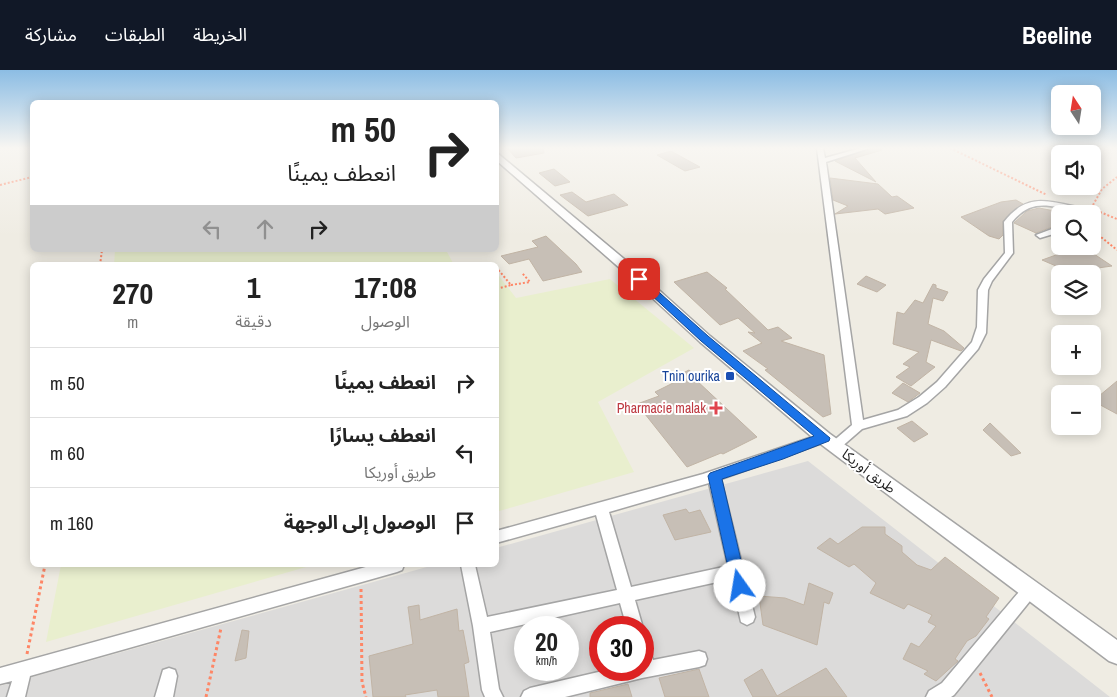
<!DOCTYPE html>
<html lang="ar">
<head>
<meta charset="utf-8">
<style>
  :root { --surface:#fff; --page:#f2f2f2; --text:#222; --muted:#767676; --line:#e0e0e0; --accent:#111827 }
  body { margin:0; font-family:"Archivo Narrow","Noto Sans Arabic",sans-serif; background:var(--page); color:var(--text); direction:rtl; height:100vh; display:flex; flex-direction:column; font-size:19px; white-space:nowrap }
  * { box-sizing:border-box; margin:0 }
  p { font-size:16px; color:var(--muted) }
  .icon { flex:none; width:28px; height:28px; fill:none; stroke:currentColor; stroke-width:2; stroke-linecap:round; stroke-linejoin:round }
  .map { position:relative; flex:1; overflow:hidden; direction:ltr }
  .sheet { position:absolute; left:30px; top:192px; width:469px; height:305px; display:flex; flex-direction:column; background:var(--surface); border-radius:8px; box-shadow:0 2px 12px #0003; direction:rtl }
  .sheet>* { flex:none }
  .top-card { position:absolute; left:30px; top:30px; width:469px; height:152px; border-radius:8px; box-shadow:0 2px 12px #0003; direction:rtl; background:#fff; color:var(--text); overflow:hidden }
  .needle { width:32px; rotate:348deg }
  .controls { position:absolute; left:1051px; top:15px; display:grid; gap:10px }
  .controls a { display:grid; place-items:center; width:50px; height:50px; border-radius:8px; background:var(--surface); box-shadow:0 2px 12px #0003; font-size:25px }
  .speed { position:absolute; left:514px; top:546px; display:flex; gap:10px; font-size:25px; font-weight:700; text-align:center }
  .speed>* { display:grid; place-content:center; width:65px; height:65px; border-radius:50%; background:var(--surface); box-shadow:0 2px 12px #0003; line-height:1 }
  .speed small { font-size:12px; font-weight:400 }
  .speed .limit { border:8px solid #d22; background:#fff; color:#111 }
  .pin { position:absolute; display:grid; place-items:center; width:42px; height:42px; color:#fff; margin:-21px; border-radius:10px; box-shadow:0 2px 8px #0006 }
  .me { position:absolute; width:55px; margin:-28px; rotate:347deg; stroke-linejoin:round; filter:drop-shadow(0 0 4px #0008) }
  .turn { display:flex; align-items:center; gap:18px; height:105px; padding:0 20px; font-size:22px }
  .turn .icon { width:65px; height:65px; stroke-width:2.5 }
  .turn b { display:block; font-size:35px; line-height:42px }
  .lanes { display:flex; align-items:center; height:48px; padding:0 20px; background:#0003; justify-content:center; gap:25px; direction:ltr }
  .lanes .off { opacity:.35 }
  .eta { display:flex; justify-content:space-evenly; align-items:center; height:85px; text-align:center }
  .eta b { font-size:30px; font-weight:700; line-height:35px }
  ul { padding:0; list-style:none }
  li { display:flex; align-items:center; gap:15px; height:70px; padding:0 20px; border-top:1px solid var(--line) }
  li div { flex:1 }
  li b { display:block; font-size:19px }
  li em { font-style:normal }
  header { display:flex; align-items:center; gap:30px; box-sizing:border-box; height:70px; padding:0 25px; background:var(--accent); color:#fff }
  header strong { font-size:24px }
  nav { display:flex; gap:28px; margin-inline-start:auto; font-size:18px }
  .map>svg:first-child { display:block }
  .residential { fill:#dcdbda; fill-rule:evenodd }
  .farmland { fill:#e9efce }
  .building { fill:#c7bfb6; stroke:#c1b4a5 }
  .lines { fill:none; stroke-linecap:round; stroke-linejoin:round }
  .minor-casing { stroke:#a5a5a5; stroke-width:3 }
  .tertiary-casing { stroke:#a5a5a5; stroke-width:3 }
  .path-far1 { stroke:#fe8666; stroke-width:2; stroke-dasharray:2 2; stroke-linecap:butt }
  .path { stroke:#fe8666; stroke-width:3; stroke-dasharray:3 3; stroke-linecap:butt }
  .minor { fill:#fff; fill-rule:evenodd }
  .tertiary { fill:#fff; fill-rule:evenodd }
  .route { fill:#1a73e8; stroke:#114b97 }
  .transit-dot { fill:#1a4fb4; stroke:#fff; stroke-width:2 }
  .health-dot { fill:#e0444e; stroke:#fff; stroke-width:2 }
  .labels { text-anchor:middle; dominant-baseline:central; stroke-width:4; stroke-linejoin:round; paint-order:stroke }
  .transit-label { font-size:14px; fill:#164399; stroke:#fff; text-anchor:end }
  .health-label { font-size:14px; fill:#be3a42; stroke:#fff; text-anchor:end }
  .street-label { font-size:14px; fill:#1e1e1e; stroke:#fff }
</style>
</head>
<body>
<header>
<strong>Beeline</strong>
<nav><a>الخريطة</a><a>الطبقات</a><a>مشاركة</a></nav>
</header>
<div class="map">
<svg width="1117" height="627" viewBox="0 0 1117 627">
  <rect width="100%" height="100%" fill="#efece3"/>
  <path class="residential" d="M808,391L1110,627H0V616L434,495H496V478ZM525,558H568V600H525ZM600,558H642V600H600Z"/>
  <path class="farmland" d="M115,180H446L454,195H114Z
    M496,202L516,228L610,209L694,278L598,332L634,402L496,442Z
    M61,495H313L46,572Z"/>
  <path class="building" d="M507,78H543L544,83L516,88Z
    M872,78H881L882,80L855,88L876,112L835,91Z
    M671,81L689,91L700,97L685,101L657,85Z
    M554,99L570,112L555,116L539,103Z
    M830,108L878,114L892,127L897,126L914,138L885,144L878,139L835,144L848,136L833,130Z
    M572,122L586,132L614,124L628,135L588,146L560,125Z
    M1016,130L1023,134L1003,151V165L999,169L989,166L961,147L1001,132Z
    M1039,138L1060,142V154L1036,163L1014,153L1027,141Z
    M546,166L576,194L582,202L543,211L529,189L509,194L501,186L538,177L532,171Z
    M1063,176H1082L1112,196L1070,202L1042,190L1070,180Z
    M707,202L727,218L725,219L768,260L778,257L792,268L781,271L824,285L831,344L823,347L765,300L768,299L743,281L762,273L748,262L755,263L738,248L720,255L674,212Z
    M866,206L886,215L877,222L857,214Z
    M933,214L936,215V218L948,222L943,231L933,228L928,254L944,261L964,278L961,281L931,270L926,292L935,297L911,316L896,307L910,297L903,294L919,282L893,274L897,242L904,244L915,230L923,233Z
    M689,300L697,307L695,309L757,367L723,384L721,383L687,397L637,334L659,326L655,322L679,310L675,307Z
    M1117,311V344L1093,331Z
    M903,313L920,323L908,332L892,323Z
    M912,351L928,364L914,372L897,358Z
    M990,353L1021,383L1011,386L983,360Z
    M686,439L689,443L700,440L711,462L675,470L663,445Z
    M862,457H885V464L902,476V482L917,495L931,500L945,487L999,528L986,547L989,549L976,566L967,571L955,589L958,591L936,611L924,604L928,601L903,589L911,573L919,577L936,556L928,552L932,545L908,534L904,539L870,523L876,513L854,494L849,497L817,478L830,468L838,474Z
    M809,513L833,523L829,534L824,532L817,575L763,555L759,526L785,528L804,535Z
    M419,535L420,550L457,539L459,561L463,560L469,592L464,594L469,627H438L437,620L405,625L406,627H373L369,586L413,574L408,537Z
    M242,560L249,561L246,588L235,591Z
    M826,598L847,627H753L744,610L762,599L777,626Z
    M699,599L709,627H665L659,608Z
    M628,614L632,627H590V623Z"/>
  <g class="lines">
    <g class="minor-casing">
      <path id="minor" d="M817,78H823L825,88L861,78H870L826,92L863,350L898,340L919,327L937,312L972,272L977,257L978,220L984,209L1005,183L1004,152C1024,126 1043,129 1072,136C1080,138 1089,139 1095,143L1092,145C1089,143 1080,143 1074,141C1048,135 1031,129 1012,152L1013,183L992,211L988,220L986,263L978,279L945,317L927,333L907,346L862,359L839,379H831L829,376L831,373L852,355Z
        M1060,156V162L1040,168L1036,165Z
        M824,363L828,365L830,368L828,371L721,409L755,547L753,552L747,555L741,552L731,509L635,530L643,558L642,559V558H627L620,533L490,562L499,619L503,627H485L482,620L473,556L461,495H475L487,547L617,520L596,445L496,473V461L703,404ZM709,413L728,496L631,517L609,442Z
        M373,495H404L402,500L397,502L30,606L25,627H7L12,611L0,614V598Z
        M1029,514L1034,516L1037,521L1034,526L954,625L951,627H926L929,621L942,613L1024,516Z
        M642,574L648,576L653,590L699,581L705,583L707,589L705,595L699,597L642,608L565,627H521L524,621L530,618L607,600H642Z
        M169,598L175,600L177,606L173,627H155L163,600Z"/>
    </g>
    <g class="tertiary-casing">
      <path id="tertiary" d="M496,82L630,194L710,266L830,364L1117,570V594L1109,591L818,372L700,272L622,200L496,90Z"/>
    </g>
    <path class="path-far1" d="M950,78L1047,125
      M0,115L32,107
      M1093,135L1102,119L1117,107
      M1100,142L1117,149
      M1093,149L1101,167L1117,180
      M100,195L102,180
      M496,197L511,215L496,219
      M511,215L530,212L522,203"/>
    <path class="path" d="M361,519L362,612L366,627
      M27,584L45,495
      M980,603L992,627
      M206,627L221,558"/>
    <use href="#minor" class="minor"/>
    <use href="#tertiary" class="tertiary"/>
  </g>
  <linearGradient id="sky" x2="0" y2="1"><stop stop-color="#8cbde4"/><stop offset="0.47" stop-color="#f8f6f2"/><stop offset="1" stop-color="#f8f6f2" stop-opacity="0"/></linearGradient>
  <rect width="1117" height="166" fill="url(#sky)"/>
  <path class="route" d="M636,207H642L708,266L830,368L829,371L783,389L722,409L747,516L745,522L740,524L734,522L732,516L708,406L710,403L814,366L701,271L636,211Z"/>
  <rect class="transit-dot" x="725" y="301" width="10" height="10" rx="2.5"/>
  <path class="health-dot" d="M713.5 330.5h5v5h5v5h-5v5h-5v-5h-5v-5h5z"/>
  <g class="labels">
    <g class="transit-label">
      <text x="720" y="306">Tnin ourika</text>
    </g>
    <g class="health-label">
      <text x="706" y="338">Pharmacie malak</text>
    </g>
    <g class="street-label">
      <text transform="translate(869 401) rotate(37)">طريق أوريكا</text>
    </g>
  </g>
</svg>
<div class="controls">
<a><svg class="needle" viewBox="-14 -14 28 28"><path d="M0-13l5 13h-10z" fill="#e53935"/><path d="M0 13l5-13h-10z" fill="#767676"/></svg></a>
<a><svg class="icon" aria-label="sound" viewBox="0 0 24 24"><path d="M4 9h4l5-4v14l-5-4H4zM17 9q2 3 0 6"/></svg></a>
<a><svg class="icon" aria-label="search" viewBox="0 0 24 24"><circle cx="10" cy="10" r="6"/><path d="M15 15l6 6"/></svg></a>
<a><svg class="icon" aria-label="layers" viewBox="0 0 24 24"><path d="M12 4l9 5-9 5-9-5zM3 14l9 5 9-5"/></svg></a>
<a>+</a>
<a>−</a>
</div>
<div class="speed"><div>20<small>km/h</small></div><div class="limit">30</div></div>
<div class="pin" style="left:639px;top:209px;background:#d93025"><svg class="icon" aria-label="arrive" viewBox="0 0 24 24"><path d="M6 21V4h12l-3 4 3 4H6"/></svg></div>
<svg class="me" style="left:740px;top:516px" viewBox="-20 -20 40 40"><circle r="19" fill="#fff"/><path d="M0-13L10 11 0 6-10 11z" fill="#1a73e8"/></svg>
<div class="top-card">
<div class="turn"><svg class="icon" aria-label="right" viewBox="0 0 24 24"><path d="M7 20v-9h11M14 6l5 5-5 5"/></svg><div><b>50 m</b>انعطف يمينًا</div></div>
<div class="lanes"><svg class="icon off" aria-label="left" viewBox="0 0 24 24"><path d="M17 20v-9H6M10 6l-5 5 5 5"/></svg><svg class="icon off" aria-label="ahead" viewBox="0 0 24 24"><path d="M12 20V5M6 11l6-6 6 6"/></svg><svg class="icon" aria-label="right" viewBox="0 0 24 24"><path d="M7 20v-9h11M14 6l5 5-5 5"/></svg></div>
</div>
<section class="sheet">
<div class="eta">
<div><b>17:08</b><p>الوصول</p></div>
<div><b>1</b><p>دقيقة</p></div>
<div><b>270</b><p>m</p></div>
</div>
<ul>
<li><svg class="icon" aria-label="right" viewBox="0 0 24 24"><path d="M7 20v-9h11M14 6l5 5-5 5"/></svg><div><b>انعطف يمينًا</b></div><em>50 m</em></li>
<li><svg class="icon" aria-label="left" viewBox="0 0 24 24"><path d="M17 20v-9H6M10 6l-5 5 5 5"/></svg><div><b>انعطف يسارًا</b><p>طريق أوريكا</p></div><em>60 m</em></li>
<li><svg class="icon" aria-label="arrive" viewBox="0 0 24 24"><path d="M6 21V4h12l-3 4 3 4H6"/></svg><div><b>الوصول إلى الوجهة</b></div><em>160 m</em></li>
</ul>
</section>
</div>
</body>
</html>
